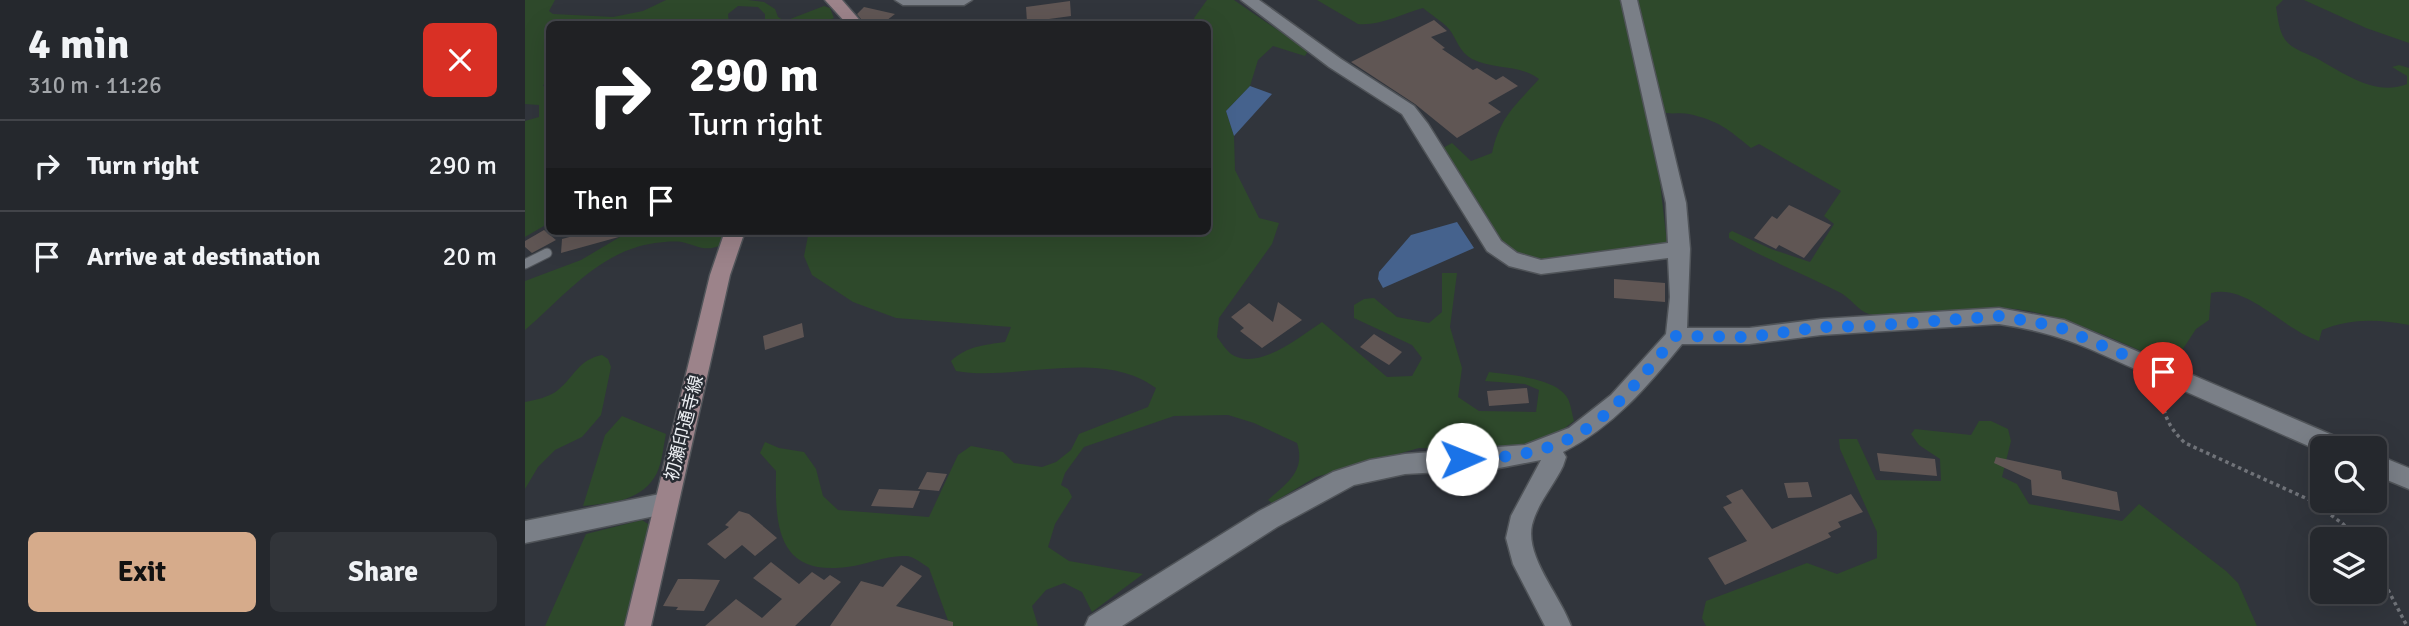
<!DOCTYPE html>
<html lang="en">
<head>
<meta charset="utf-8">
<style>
  :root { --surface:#25282d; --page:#313439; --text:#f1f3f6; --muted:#a3a6aa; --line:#424449; --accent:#d6ab8b }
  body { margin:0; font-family:Signika,"Noto Sans JP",sans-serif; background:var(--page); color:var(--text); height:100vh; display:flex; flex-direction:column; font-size:26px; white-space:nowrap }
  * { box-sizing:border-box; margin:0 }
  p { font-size:23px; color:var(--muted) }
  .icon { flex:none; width:38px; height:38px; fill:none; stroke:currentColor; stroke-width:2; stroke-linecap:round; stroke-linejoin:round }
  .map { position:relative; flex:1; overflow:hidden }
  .details { display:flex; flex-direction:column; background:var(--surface); width:525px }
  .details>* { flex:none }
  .guide { position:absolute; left:21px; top:21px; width:665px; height:214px; border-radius:10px; box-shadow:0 7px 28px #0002,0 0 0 2px var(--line); background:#202124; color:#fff; overflow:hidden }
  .controls { position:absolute; left:1785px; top:436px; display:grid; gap:14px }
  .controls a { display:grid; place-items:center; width:77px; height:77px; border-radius:10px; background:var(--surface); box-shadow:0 7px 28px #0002,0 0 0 2px var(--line); font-size:35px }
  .pin { position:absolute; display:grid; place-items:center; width:60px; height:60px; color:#fff; margin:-72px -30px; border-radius:50% 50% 50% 0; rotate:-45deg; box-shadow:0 0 7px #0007 }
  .pin .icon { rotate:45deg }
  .me { position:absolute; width:77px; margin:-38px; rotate:89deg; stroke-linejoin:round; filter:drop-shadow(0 0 5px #0008) }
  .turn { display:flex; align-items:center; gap:24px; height:147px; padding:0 28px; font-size:32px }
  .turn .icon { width:91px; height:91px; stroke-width:2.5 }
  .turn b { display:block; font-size:49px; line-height:60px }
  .then { display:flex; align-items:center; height:66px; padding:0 28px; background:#0003; gap:14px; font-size:26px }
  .round { display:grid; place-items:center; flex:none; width:74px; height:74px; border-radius:10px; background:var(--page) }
  .summary { display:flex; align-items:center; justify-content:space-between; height:119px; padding:0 28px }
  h1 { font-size:42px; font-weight:800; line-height:52px }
  .action { display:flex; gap:14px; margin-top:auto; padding:14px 28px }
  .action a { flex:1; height:80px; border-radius:10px; background:var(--accent); color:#111; font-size:28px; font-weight:800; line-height:80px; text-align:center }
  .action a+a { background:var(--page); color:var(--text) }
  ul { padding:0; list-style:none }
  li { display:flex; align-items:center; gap:21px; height:91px; padding:0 28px; border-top:2px solid var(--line) }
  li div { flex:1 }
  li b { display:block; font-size:26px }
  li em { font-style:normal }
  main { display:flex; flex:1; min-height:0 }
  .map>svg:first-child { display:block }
  .green { fill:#2e492b }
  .water { fill:#45628d }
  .building { fill:#605654 }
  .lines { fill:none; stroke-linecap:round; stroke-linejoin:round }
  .lane-casing { stroke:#505459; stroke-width:11 }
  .street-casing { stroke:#505459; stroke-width:3 }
  .secondary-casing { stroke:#505459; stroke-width:3 }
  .path { stroke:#707379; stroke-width:3.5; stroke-dasharray:3.5 3.5; stroke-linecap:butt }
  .lane { stroke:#7a7f87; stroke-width:9 }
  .street { fill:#7a7f87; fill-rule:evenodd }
  .secondary { fill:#9c838a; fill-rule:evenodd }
  .route { stroke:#1a73e8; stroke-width:12; stroke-dasharray:0 21.6 }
  .labels { text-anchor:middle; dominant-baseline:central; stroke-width:5; stroke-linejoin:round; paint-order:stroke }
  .street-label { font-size:18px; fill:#eceff3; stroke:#272b32 }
</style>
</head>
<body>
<main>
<section class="details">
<div class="summary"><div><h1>4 min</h1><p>310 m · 11:26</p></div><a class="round" style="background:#d93025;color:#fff"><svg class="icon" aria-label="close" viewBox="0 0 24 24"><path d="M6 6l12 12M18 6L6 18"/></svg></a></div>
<ul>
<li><svg class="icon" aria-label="right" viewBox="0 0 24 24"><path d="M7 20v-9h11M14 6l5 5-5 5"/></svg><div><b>Turn right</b></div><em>290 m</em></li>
<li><svg class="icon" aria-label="arrive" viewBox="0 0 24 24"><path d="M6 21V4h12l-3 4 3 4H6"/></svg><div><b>Arrive at destination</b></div><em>20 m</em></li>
</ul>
<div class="action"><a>Exit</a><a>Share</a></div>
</section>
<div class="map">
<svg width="1884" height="626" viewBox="0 0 1884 626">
  <rect width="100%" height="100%" fill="#31353c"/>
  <path class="green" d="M0,0H30L24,11L28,14L88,17L118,11L141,0H223L239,2L250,9L253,17L260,21L299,6L305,8L309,18L294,24H240V14L233,7L213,6L203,14L204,24H24V80H21L18,86L24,87V223L0,237V121L14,117V105L0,104Z
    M682,0H709L783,51L780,56L748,46L733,60L725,86L701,111L709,136L710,170L734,218L754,223L747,244L694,318L692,337C696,342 701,350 706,354C733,372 776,336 797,322L862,377L887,376L897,358L887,345L829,318V305L839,299L849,298L872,317L904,323L917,312V273H932L925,327L937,368L933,397L954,411L1011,412L1014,390L1000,384L960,381L964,372C985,375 1033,378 1043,399C1046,405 1047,414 1049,421L1028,437L993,447L956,450L894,448L791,477L747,503L743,500C762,483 781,471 772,443L729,423L703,415L649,416L559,447L540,473L536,485L543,489L547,497L530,524L523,547L544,561L618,574L567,612L557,592L539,583L521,590L507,606L513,626H425L404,568C398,564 388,556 381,556C361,555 341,565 322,567C252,576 250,526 251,471L235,453L240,442L254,448L279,452L291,469L298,496L313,510L404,517L433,455L446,446L478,452L489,463L517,467L531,462L546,450L554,434L623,407L631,388C575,347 491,382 431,371L426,361C442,346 459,345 480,342L486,327L371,318L328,302L287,275L279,256L284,231H682V24H672L669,18Z
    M792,0H1097L1133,165L1142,243L1020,260L989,255L962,222L916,149L927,143L946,161L967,153C975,116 991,105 1014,79C995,64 969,70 947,59C934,52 932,39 924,29C917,21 906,15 898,8C877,14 855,26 833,24Z
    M1109,0H1758L1751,7C1753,18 1754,35 1763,43C1770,50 1783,54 1791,58C1819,73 1850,97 1882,84V76L1867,67L1874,65L1884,68V325C1854,319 1825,318 1797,330L1794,341C1757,329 1723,284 1686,293L1684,320L1671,329L1648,364C1594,343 1535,310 1476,308C1435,307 1383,324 1344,314C1333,311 1325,297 1314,292C1277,273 1240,259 1204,238V233L1207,231L1246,249L1285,262L1309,224L1299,216L1316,191L1234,144L1226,148C1203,129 1194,121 1164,114C1155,112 1146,115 1137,112Z
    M1779,0H1884V43L1841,28Z
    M105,231H202L194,246C179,252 171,245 157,242C149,241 138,242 130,243C74,251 40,296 0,330V281L56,260Z
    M77,355L83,359L86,367L76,415L57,437L30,450L13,467L0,489V402C10,400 25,397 33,390C50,376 53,360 77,355Z
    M97,416L141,434C138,447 137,467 129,478C113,502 84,503 58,506L80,435Z
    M1454,421H1466L1483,429L1486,441L1477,477L1492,484L1504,504L1597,521L1614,504L1701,571L1713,583L1732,626H1181L1177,618L1181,601L1282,563L1312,574L1352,558V532L1315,449L1314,439H1332L1351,480L1416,481L1415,459L1394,445L1386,434L1390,429L1446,435Z
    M117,520L126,526L100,626H20L61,534Z"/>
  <path class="water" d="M725,86L747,94L709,136L701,111Z
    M932,222L949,248L858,288L853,279L854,272L886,235Z"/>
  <path class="building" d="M545,1L546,16L502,22L501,7Z
    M339,7L370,14L357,24H340L332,14Z
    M909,20L922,31L906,37L920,48L917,49L948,70L952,68L971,80L978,76L993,86L963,103L976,112L932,138L890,104L826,62Z
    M1264,205L1306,225L1279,258L1254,245L1251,249L1229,238L1247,216L1252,219Z
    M19,230L31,240L7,253L0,247V241Z
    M67,231H100L101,235L36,253L37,239Z
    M1089,279L1140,283V302L1089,298Z
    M753,302L777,320L737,348L715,331L719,328L706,317L724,303L748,322Z
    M277,323L279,337L240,350L238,336Z
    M849,334L877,352L864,365L835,347Z
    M1002,388L1004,403L964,406L962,391Z
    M1352,453L1410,459L1412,476L1355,471Z
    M1471,457L1536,471L1537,479L1592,492L1595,511L1507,495L1506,480L1469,463Z
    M402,472L422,474L414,491L393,489Z
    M1283,482L1287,497L1263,498L1259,483Z
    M354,489L395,491L388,508L346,506Z
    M1217,489L1247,529L1326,494L1338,512L1313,522L1316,527L1303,533L1306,537L1200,585L1183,558L1222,541L1198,507L1207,503L1201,496Z
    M214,511L224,514L252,538L230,556L217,545L200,559L182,544L204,527L200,525Z
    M246,562L274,584L287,572L299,580L305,575L316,582L270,626H180L211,599L237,618L257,599L228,578Z
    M376,565L397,576L371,606L428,622V626H305L336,581L358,587Z
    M153,579H166L195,580L179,611L151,610L153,607L138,606Z"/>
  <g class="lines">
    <g class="lane-casing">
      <path id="lane" d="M0,264L22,253"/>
    </g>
    <g class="street-casing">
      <path id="street" d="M370,0H447L439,5H378Z
        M716,0H734L816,59L889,106L903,124L976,241L992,253L1016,260L1143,243L1141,203L1096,0H1112L1161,203L1165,249L1162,328H1224L1296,319L1474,308L1539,320L1821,441L1825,448H1797V452L1565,349C1535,336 1507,329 1474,324L1296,335L1224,344H1157C1122,387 1088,427 1038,452L1041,457L1038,466C1029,485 1012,504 1007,525C1000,557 1035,595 1046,626H1020L988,564L981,538L986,516L1016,460L969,469L880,474L829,485L752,527L597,626H560L564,617L734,511L808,472L845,460L880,454L1000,445L1044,428L1086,395L1141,334L1145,297L1143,258L1016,274L984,266L962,251L877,114L804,67Z
        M1850,454L1884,468V489L1850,475Z
        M140,493L149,496L152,504L149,512L0,543V521Z"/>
    </g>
    <g class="secondary-casing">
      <path id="secondary" d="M300,0H317L338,24H322Z
        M200,231H220L205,275L126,626H100L185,275Z"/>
    </g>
    <path class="path" d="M1639,389C1635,411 1644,428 1660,443L1787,501L1818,524L1831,539
      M1850,565L1882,626"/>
    <use href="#lane" class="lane"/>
    <use href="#street" class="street"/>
    <use href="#secondary" class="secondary"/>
  </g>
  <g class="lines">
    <path class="route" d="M937,459C1054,458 1081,420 1151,336L1224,337L1296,327L1344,326L1474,316L1531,326L1652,377C1638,388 1634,396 1638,414"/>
  </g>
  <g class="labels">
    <g class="street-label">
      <text transform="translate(159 428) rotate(-76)">初瀬印通寺線</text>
    </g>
  </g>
</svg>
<div class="controls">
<a><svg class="icon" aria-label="search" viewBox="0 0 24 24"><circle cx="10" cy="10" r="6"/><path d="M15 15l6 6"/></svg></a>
<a><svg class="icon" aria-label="layers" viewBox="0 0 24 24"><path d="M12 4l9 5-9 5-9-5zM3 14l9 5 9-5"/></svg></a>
</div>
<div class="pin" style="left:1638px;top:414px;background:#d93025"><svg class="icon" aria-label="arrive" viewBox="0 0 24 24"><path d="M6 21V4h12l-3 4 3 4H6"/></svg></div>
<svg class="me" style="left:937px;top:459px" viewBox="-20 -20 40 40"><circle r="19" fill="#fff"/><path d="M0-13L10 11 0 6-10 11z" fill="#1a73e8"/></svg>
<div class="guide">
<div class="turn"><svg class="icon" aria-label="right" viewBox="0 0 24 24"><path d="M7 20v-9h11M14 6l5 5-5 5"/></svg><div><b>290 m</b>Turn right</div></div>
<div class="then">Then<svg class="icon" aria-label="arrive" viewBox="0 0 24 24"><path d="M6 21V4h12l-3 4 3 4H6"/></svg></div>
</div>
</div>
</main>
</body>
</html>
